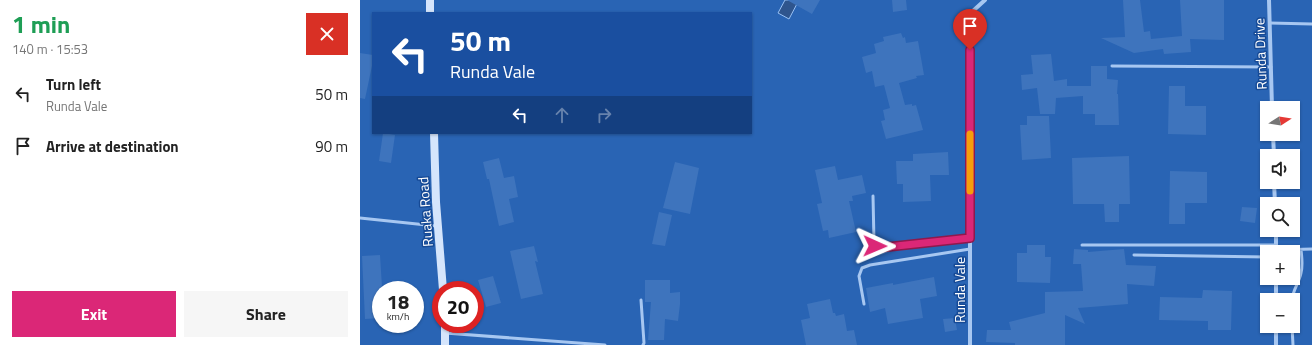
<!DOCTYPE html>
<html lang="en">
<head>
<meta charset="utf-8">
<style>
  :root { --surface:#fff; --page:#f6f6f6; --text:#222; --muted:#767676; --accent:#db2777 }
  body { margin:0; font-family:"Titillium Web",sans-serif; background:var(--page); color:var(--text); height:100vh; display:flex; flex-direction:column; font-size:15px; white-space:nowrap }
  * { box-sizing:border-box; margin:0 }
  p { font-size:13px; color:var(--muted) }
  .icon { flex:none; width:22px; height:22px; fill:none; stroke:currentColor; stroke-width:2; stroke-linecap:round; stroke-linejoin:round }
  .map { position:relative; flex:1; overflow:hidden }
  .sheet { display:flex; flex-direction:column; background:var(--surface); width:360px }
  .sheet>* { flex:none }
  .hud { position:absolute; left:12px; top:12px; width:380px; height:122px; border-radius:0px; box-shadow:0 1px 3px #0004; background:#1a4fa0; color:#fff; overflow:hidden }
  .needle { width:26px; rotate:78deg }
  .fabs { position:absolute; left:900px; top:101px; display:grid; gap:8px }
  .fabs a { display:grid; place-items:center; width:40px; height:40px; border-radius:0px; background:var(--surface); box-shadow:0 1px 3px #0004; font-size:20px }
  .speed { position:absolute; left:12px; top:281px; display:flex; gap:8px; font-size:20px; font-weight:700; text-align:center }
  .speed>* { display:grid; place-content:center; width:52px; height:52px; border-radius:50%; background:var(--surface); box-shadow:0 1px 3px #0004; line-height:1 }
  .speed small { font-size:10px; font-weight:400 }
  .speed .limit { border:6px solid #d22; background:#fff; color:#111 }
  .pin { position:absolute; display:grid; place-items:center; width:34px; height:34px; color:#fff; margin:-41px -17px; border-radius:50% 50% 50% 0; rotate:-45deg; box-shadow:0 0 4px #0007 }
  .pin .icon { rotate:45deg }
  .me { position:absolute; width:44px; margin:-22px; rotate:91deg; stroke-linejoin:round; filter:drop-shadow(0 0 3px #0008) }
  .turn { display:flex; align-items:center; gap:14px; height:84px; padding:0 12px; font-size:18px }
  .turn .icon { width:52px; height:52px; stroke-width:2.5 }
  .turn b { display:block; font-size:28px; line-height:34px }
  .lanes { display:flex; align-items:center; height:38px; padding:0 12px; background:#0003; justify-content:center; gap:20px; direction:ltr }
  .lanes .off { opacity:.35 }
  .round { display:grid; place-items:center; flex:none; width:42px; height:42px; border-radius:0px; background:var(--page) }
  .headline { display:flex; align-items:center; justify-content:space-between; height:68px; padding:0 12px }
  h1 { font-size:24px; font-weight:700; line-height:30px; color:#1e9e55 }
  .cta { display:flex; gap:8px; margin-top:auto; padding:8px 12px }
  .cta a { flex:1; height:46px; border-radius:0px; background:var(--accent); color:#fff; font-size:16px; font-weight:700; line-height:46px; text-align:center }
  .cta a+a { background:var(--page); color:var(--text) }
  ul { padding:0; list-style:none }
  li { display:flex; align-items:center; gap:12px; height:52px; padding:0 12px }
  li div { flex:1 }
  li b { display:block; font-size:15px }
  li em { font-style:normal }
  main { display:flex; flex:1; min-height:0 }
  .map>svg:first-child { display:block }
  .green { fill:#2964b4; fill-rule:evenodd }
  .water { fill:#2f558d; stroke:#99c1f4 }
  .building { fill:#3e74bd }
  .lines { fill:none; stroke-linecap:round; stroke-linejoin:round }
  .lane { stroke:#a7c7f1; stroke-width:3 }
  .street { stroke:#a7c7f1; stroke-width:4 }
  .secondary { stroke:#d5e5fc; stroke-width:8 }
  .route-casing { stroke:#8e194d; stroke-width:10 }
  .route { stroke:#db2777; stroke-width:7 }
  .slow { stroke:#f59e0b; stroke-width:7 }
  .labels { text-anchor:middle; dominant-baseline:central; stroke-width:3; stroke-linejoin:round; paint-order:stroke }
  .street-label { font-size:14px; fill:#fff; stroke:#164a96 }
</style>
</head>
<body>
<main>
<section class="sheet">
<div class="headline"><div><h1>1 min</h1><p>140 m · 15:53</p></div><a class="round" style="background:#d93025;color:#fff"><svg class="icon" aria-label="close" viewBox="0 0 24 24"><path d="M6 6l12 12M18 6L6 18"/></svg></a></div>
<ul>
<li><svg class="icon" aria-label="left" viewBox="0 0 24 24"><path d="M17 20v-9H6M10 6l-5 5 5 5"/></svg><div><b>Turn left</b><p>Runda Vale</p></div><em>50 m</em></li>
<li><svg class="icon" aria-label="arrive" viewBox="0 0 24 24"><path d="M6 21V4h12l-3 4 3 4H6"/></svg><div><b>Arrive at destination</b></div><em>90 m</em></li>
</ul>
<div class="cta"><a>Exit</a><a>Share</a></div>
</section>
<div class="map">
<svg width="952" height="345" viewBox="0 0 952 345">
  <rect width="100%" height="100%" fill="#164a96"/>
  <path class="green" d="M0,0H952V345H0ZM13,13H391V133H13ZM907,108H933V134H907ZM907,156H933V182H907ZM907,204H933V230H907ZM907,252H933V278H907ZM21,290H55V324H21ZM81,290H115V324H81ZM907,300H933V326H907Z"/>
  <path class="water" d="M425,0H439L429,19L418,13Z"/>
  <path class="building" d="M427,0H460L452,14Z
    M532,0H546L547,10L533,12Z
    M763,0H780L784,32L790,31L791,39L822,36L820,0H864V40L830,39L831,52L804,54L803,49L774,53L741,38L765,37Z
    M541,33L543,38L545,37L546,43L558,41L564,75L556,76L557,78L539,83L545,105L552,104V106L556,105L563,130L526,139L521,121L525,120L523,110L530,108L524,85L515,87L512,71L506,73L502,57L516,53L514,44L524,41L523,37Z
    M0,53L13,55V61L5,99L0,98Z
    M691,54L694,81L707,79V86H731V66H747V79L758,80L757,94H758L759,125H735V114H723V96L696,98L695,114H680L677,88L662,90L661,75L673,74L671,55Z
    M809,86H825V106H846V135L808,134Z
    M667,116H689L691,158L662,160L660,125H667Z
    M23,133L35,135L31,163L19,161Z
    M588,152L589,175H570L571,201L543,202V184H537L536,161H553V154Z
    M769,156L770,204H759V222H745L744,204H713L712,158Z
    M139,158L144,178L154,176L158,197L149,199L154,222L139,226L129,179H127L123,162Z
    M315,162L339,168L330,214L303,208Z
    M475,166L478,180L502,175L506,193L492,196L493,201H489L496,232L469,238L468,230L463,231L457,204L462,203L455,170Z
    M810,171L847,172V203H825V224H809Z
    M882,207L897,208L895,223L880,221Z
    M299,212L312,215L305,246L292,244Z
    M667,245H685V257H691L690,283L657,282V253H667Z
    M174,246L178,262L175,261L183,294L161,299L150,251Z
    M714,249L728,250V252L764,249L766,265L796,266L794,286L767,284L768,304L718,308L725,324L705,315V345H655V343L626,342L627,330H651L649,322L685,313V292L723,291L721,264H713Z
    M20,255L22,287L21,318L5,319L2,256Z
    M133,276L141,303L126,307L118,280Z
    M574,277L577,296L560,299L563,318L528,324L525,308L510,312L506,288L533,283V285Z
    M285,280H310V293L320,292V304L318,321L305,319L304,340H288L291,302H285Z
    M843,290L872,291L871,330H848V321L799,320L800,297L842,298Z
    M470,299L473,313H475L476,316L484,314L487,331L494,330L497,345H446L441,320L450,318L447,304Z
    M595,318L597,330L585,332L583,319Z"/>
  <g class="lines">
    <path class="lane" d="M910,23L952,24
      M752,66L911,67
      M513,196L514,242L515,246L518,248L609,238
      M0,218L76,226
      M722,245H916
      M916,250L952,249
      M774,255L907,257
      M281,300L284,343L283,345
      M932,300C933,289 939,283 941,273C943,265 942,258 941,250
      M504,304L499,276L502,268L510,265L610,249
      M932,326L933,345
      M85,333L245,345"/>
    <path class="street" d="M909,0L912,108
      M913,134L914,156
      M914,182L915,204
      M916,230V252
      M916,278V300
      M916,326V345
      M610,345V34L614,10L625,0"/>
    <path class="secondary" d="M70,0V13
      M74,133L76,202L83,290
      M85,324V345"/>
  </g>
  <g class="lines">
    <g class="route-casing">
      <path id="route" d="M515,246L518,248L610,238V50"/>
    </g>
    <use href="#route" class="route"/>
    <path class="slow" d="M610,191V134"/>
  </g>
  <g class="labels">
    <g class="street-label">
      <text transform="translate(900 54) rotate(-92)">Runda Drive</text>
      <text transform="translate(65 212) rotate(-94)">Ruaka Road</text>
      <text transform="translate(599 290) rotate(-90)">Runda Vale</text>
    </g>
  </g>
</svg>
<div class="fabs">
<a><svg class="needle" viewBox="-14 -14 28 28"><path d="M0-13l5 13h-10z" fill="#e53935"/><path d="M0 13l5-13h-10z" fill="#767676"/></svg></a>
<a><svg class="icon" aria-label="sound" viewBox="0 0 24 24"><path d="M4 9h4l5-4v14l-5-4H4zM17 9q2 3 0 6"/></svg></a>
<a><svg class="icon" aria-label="search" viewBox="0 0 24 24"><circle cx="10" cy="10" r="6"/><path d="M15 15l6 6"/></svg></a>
<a>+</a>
<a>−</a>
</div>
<div class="speed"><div>18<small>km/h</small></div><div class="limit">20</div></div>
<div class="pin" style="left:610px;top:50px;background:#d93025"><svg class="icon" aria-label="arrive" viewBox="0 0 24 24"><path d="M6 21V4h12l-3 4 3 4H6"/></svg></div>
<svg class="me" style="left:515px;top:246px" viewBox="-20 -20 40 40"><path d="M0-17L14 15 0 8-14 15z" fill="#db2777" stroke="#fff" stroke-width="4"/></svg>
<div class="hud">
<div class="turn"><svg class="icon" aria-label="left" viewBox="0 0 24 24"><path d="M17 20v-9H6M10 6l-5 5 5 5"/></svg><div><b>50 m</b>Runda Vale</div></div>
<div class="lanes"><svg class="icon" aria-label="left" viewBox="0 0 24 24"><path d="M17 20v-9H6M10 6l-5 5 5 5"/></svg><svg class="icon off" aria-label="ahead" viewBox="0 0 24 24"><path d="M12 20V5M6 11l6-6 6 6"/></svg><svg class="icon off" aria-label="right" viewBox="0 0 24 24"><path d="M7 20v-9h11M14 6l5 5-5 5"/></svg></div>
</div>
</div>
</main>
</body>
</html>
